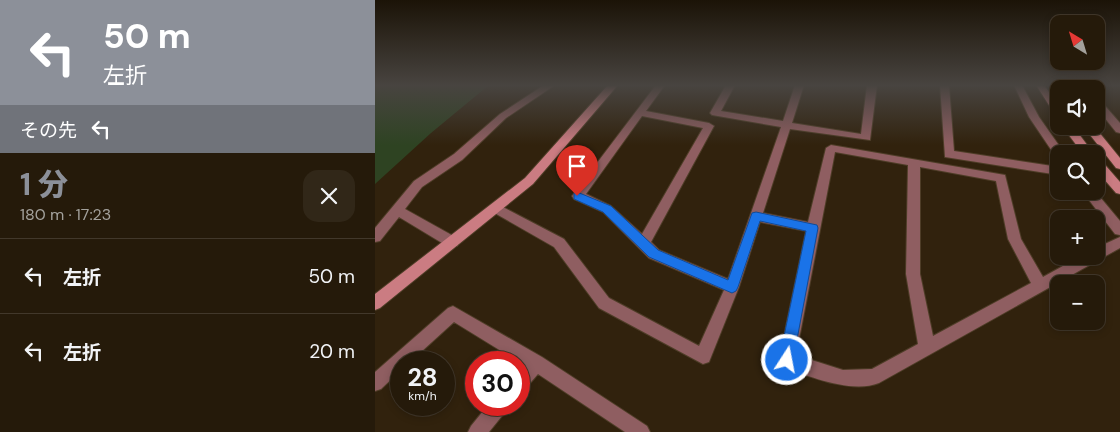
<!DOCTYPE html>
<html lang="ja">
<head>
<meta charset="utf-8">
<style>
  :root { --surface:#251a0a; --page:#312718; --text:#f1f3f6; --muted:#a3a19c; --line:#42382b; --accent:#8c9099 }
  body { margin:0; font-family:"DM Sans","Noto Sans JP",sans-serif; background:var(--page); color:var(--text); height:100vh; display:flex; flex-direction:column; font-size:19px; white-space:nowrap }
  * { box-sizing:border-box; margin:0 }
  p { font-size:16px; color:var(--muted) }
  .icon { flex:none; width:28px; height:28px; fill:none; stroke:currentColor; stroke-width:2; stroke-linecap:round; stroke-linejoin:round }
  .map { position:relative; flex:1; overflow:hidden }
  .panel { display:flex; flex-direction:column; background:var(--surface); width:375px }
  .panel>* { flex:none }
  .guide { background:#8c9099; color:#fff; overflow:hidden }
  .needle { width:32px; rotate:322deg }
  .tools { position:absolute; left:675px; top:15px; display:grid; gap:10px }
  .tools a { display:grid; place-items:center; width:55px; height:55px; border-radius:10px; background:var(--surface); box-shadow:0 2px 8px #0003,0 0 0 1px var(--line); font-size:25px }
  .speed { position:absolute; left:15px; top:351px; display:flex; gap:10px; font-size:25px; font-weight:700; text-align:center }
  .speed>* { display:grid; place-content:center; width:65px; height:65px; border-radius:50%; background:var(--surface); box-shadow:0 2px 8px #0003,0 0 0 1px var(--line); line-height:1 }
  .speed small { font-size:12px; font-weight:400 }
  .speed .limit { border:8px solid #d22; background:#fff; color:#111 }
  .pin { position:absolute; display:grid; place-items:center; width:42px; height:42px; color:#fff; margin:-51px -21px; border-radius:50% 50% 50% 0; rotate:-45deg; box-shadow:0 0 5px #0007 }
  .pin .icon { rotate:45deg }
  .me { position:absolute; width:55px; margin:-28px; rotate:11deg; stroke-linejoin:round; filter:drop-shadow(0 0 4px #0008) }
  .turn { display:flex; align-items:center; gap:18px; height:105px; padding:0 20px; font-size:22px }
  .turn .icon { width:65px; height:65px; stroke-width:2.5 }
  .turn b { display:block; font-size:35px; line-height:42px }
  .then { display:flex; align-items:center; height:48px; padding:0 20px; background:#0003; gap:10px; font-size:19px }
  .round { display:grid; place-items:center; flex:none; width:52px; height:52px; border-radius:15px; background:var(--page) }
  .headline { display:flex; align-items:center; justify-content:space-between; height:85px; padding:0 20px }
  h1 { font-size:30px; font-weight:800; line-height:38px; color:var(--accent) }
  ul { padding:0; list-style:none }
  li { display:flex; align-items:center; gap:15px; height:75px; padding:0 20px; border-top:1px solid var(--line) }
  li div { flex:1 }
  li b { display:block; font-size:19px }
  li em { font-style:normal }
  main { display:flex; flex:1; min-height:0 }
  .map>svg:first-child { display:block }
  .green { fill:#2e4322 }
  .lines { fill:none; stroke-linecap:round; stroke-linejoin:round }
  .street-casing { stroke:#4e3d27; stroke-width:2 }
  .secondary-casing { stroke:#4e3d27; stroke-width:2 }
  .street { fill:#8f5e61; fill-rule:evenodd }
  .secondary { fill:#cb7c82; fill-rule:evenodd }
  .route { fill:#1a73e8; stroke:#114b97 }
</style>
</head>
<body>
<main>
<section class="panel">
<div class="guide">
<div class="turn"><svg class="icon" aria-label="left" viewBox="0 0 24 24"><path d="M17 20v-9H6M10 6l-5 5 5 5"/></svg><div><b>50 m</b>左折</div></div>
<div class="then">その先<svg class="icon" aria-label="left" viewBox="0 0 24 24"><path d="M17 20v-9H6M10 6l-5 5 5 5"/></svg></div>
</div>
<div class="headline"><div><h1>1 分</h1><p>180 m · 17:23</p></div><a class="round"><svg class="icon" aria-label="close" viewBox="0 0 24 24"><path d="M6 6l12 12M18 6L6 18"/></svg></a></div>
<ul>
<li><svg class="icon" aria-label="left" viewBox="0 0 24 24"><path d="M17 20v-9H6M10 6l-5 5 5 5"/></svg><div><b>左折</b></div><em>50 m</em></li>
<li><svg class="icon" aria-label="left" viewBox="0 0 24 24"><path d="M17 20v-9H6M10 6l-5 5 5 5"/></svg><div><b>左折</b></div><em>20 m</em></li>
</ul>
</section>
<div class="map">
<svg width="745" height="432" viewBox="0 0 745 432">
  <rect width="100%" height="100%" fill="#31220d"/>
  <path class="green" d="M0,85H114L56,133L0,184Z"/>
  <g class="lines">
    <g class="street-casing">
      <path id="street" d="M169,85H180L131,118L87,160L47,187L30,209L82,238L84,242L82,246H72L24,217L5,241L0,242V228L39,181L79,154L125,114Z
        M281,85H290L271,111L334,123L339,126L276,242L284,250L353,279L406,127L337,115L335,113L351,85H360L346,111L408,121L420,85H429L417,123L486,134L492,85H502L495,140L415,129L388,213L433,222L451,148L456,145L630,175L646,239L668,277L706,256H721V248L745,237V248L504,383C476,394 433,376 406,366L404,360L431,231L385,222L364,287L334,362L328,364L224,308L179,247L116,211L114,208L116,205H124L189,239L234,298L324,346L349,290L274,258L228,212L199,199L197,196ZM267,116L328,128L267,234L236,206L211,194ZM460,152L533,165L531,274L543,344L497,369L468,370L421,355ZM545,167L621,181L633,239L656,283L558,336L545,274Z
        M565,85H574L579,151L684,167V175L570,157Z
        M639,85H647L664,117L690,154H684V157H681L654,117Z
        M704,85H713L716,89H707Z
        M721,98L724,99L745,123V133L741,132L721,107Z
        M707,191H720L745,221V235L740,234Z
        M78,306L167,357L272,426L275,432H250L163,374L150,389L144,391V370L149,365L79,322L35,362H26V370L6,389L0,391V372L73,308Z
        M113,405H134L131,411L114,432H93L96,426Z"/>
    </g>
    <g class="secondary-casing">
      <path id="secondary" d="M233,85H243L158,184L5,308L0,310V294L150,178Z
        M661,85H669L684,106V117L681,116Z
        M678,85H686L689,89L682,91Z
        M687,126H698L719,154H708Z
        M708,126H719L745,158V169L741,168Z
        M721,158L725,159L745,182V194L741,193L721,170Z"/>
    </g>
    <use href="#street" class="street"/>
    <use href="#secondary" class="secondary"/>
  </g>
  <linearGradient id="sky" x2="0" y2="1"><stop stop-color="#1b1307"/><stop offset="0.59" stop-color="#484440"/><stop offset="1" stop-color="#484440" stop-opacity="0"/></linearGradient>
  <rect width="745" height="145" fill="url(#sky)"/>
  <path class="route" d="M202,192L236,206L283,250L353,280L377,213L381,212L442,225L443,228L417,366L412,368L406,366L404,360L431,231L385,221L363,287L361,291L357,293L274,257L228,212L199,199V193Z"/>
</svg>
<div class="tools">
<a><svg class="needle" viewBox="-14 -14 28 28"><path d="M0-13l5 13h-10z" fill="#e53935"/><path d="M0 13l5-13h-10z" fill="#a3a19c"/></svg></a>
<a><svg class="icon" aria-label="sound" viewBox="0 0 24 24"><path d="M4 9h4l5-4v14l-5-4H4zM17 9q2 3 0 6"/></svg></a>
<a><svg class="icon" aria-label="search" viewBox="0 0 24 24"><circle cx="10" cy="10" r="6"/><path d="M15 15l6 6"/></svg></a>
<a>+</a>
<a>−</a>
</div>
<div class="speed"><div>28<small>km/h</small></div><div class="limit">30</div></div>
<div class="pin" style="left:202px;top:196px;background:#d93025"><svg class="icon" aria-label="arrive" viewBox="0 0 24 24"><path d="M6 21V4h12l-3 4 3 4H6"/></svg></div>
<svg class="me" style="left:412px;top:360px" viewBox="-20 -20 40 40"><circle r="17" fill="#1a73e8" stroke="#fff" stroke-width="3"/><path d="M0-11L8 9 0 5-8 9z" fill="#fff"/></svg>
</div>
</main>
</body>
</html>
